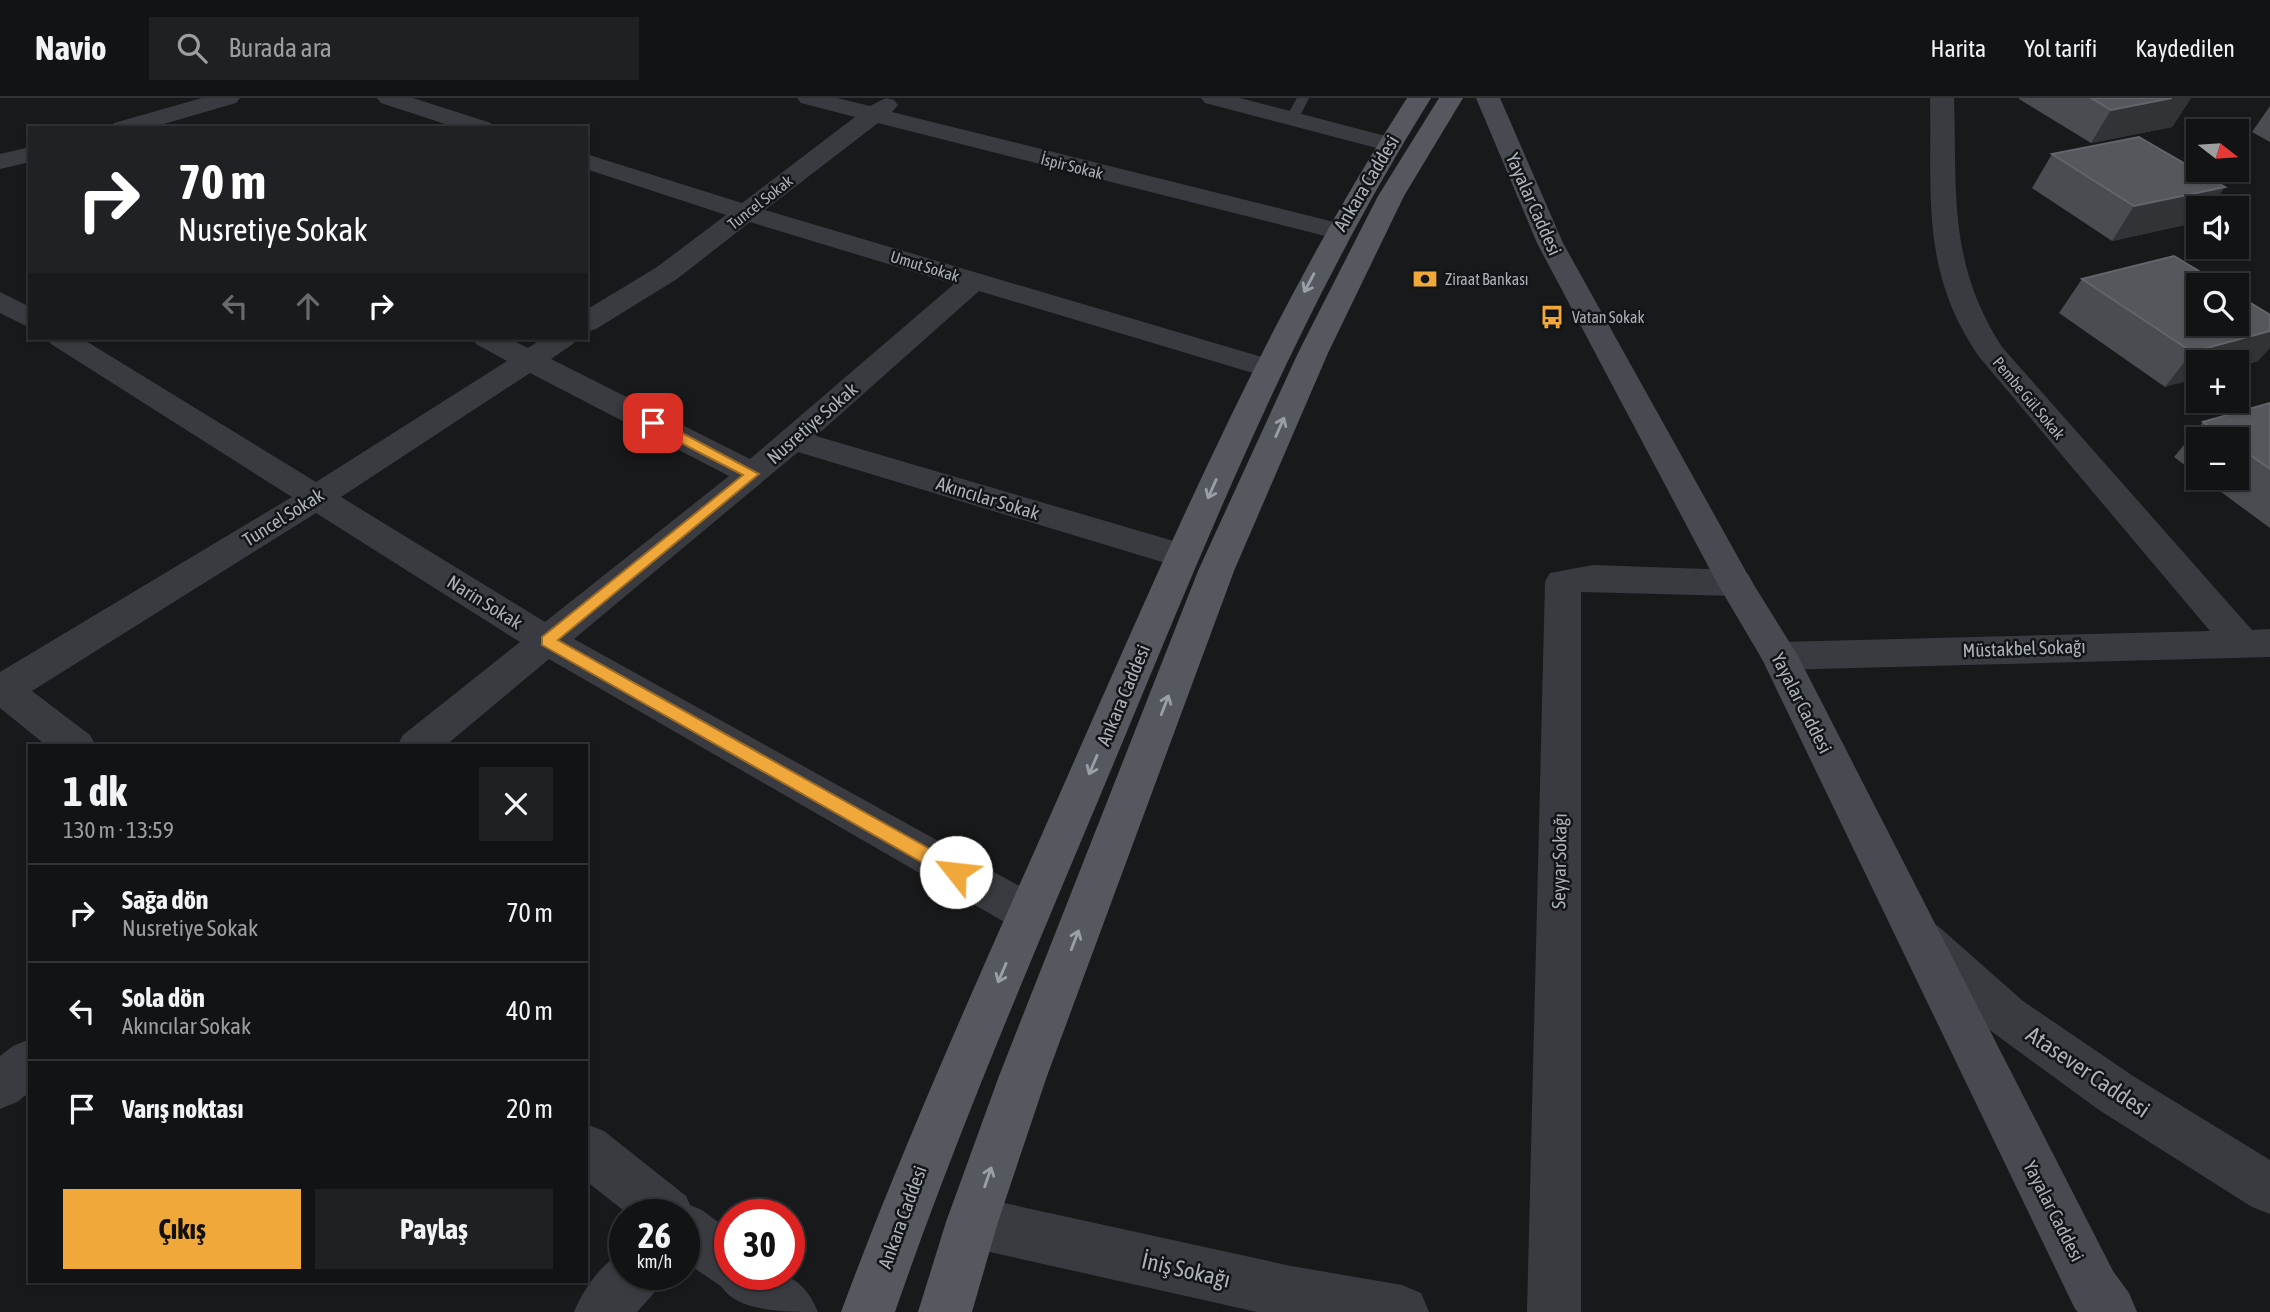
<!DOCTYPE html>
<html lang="tr">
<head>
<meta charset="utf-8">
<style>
  :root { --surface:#121314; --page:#1f2022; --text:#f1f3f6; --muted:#9c9ea0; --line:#313234; --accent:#f1a83a }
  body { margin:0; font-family:"Asap Condensed",sans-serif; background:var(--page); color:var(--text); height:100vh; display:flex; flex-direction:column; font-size:26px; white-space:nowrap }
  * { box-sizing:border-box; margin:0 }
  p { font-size:23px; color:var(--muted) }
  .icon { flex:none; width:38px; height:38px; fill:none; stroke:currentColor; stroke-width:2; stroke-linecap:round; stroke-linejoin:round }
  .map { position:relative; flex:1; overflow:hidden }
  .side { position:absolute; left:28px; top:646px; width:560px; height:539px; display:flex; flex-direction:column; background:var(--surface); border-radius:0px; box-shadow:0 2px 5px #0004,0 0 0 2px var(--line) }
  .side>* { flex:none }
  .banner { position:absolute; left:28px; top:28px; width:560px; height:214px; border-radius:0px; box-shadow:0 2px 5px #0004,0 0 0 2px var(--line); background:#202124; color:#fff; overflow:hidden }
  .needle { width:46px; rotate:107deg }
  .tools { position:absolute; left:2186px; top:21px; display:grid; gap:14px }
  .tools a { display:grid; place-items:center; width:63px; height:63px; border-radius:0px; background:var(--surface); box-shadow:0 2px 5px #0004,0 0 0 2px var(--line); font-size:35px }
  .speed { position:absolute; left:609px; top:1101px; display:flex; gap:14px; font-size:35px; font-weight:700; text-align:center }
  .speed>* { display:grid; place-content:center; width:91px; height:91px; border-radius:50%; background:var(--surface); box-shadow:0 2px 5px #0004,0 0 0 2px var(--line); line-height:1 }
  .speed small { font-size:18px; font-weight:400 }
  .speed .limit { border:10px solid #d22; background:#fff; color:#111 }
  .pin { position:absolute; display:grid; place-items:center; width:60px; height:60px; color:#fff; margin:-30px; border-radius:14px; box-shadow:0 4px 10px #0006 }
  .me { position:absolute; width:77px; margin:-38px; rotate:299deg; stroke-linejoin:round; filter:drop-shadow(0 0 5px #0008) }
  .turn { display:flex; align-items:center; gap:24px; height:147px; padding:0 35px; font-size:32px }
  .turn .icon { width:91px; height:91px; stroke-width:2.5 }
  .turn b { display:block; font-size:49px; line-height:60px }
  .lanes { display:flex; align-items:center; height:66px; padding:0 35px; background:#0003; justify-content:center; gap:35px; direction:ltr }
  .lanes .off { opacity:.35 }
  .round { display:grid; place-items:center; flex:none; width:74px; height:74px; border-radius:0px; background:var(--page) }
  .headline { display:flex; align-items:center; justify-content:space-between; height:119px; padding:0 35px }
  h1 { font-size:42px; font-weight:700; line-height:52px }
  .primary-button { display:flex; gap:14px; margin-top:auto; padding:14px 35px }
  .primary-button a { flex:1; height:80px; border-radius:0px; background:var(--accent); color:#111; font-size:28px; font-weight:700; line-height:80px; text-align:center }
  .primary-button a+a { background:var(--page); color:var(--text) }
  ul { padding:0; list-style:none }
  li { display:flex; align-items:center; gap:21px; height:98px; padding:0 35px; border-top:2px solid var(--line) }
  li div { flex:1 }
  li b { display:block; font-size:26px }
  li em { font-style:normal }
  header { display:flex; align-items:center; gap:42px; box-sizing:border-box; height:98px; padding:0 35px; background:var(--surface); border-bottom:2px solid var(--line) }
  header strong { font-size:33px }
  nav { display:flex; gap:38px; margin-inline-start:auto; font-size:24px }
  .search { width:490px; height:63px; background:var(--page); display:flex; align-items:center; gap:18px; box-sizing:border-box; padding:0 24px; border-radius:0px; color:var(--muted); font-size:26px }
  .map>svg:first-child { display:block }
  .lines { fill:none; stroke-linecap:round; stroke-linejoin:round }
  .lane { fill:#393b40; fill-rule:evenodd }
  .street { fill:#393b40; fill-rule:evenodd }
  .secondary { fill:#474a50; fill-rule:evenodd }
  .primary { fill:#55585f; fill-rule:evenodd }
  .wall { fill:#494c50 }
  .shaded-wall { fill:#313336 }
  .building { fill:#54575b; stroke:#62656a; stroke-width:2 }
  .oneway { stroke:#9a9fa8 }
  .route { fill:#f1a83a; stroke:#9d6d26; stroke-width:2 }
  .labels { text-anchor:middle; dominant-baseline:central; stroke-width:5; stroke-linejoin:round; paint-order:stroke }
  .far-street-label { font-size:16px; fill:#abb1ba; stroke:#131416 }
  .far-poi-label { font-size:16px; fill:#abb1ba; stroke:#131416; text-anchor:start }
  .street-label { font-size:19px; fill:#abb1ba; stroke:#131416 }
  .near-street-label { font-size:23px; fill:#abb1ba; stroke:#131416 }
</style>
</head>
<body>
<header>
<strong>Navio</strong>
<div class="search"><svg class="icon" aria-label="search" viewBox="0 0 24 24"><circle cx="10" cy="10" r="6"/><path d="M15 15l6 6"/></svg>Burada ara</div>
<nav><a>Harita</a><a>Yol tarifi</a><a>Kaydedilen</a></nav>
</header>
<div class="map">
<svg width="2270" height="1214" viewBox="0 0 2270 1214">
  <rect width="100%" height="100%" fill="#18191b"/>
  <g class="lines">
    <path class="lane" d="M1297,0H1309L1297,24H1287L1285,21Z"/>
    <path class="street" d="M202,0H240L236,5L150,30H111L114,25Z
      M377,0H413L491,25L494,30H457L381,5Z
      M797,0H837L870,8L886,0L894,2L898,7L892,14L1346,127L1350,133L1346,139L1337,141L878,25L765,112L1275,263L1279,269L1275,275L1264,278L1253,275L979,193L816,338L1194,449L1199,458L1194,467L1182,470L798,354L574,541L1043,801L1050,815L1043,829L1028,834L1013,829L549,561L445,648H397L403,637L520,544L316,415L32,593L90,637L96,648H47L0,610V574L292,399L51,246L47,240H81L316,384L507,263L476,246L472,240H508L528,250L543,240H577L573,246L551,261L750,361L954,186L750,124L677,181L596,231L586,234V212L657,169L726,117L586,71V56L742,105L855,19L801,5ZM530,275L729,378L545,524L341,399Z
      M1201,0H1240L1397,41L1400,46L1397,51L1388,53L1205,5Z
      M1930,0H1954C1957,94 1948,166 2002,249L2252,532L2270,531V559L1779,572L1766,568L1760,558L1766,548L1779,544L2210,533L1980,260C1920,174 1932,99 1930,0Z
      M30,49V64L0,71V56Z
      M0,194L30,209V230L0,215Z
      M1593,467L1735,472L1748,476L1753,485L1748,494L1735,498L1581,494V1214H1527L1545,484L1550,475Z
      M1922,822L1938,828L2023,903L2133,978L2270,1062V1116L2252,1109L2099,1012L1991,933L1906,856L1900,842L1906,828Z
      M30,941V994L17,1004L0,1011V958L13,948Z
      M586,1026L604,1033L686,1098L690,1107L702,1112L730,1133V1176C773,1176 799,1168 818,1214C787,1214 737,1214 722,1189L684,1163V1116H628L586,1083Z
      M972,1098L1291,1168L1402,1187L1421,1195L1429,1214H1257L972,1150L954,1142L946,1124L954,1106Z
      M625,1154V1176H661L654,1195L637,1214H574C583,1192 602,1163 625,1154Z"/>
    <path class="secondary" d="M1476,0H1500L1563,145L1749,479L1798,558L2113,1173L2129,1195L2137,1214H2078L2075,1211L1762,561L1717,485L1537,145Z"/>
    <path class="primary" d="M1407,0H1431C1302,207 1216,419 1123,643C1044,833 962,1020 895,1214H841C913,1020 1000,833 1083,643C1182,419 1274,207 1407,0Z
      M1439,0H1463L1404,98L1328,255L1234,473L1047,978L998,1124L972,1214H918L946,1124L999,978L1198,473L1298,255L1378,98Z"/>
  </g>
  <path class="wall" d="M2019,0H2191L2172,29L2091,45L2019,1Z
    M2270,8V44L2252,34Z
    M2052,56L2198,110V124L2112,143L2032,90Z
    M2082,181L2258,263L2236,269V264L2165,289L2059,215Z
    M2270,305V430L2202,380H2236V341H2198V377L2174,359L2203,324Z"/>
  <path class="shaded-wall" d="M2172,0H2191L2172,29L2091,45L2111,12Z
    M2225,89L2210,110H2198V124L2112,143L2134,108Z
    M2270,233V250L2258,263L2236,269V264H2198V280L2165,289L2192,254Z"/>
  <path class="building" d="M2091,0H2172L2111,12Z
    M2139,39L2225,89L2134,108L2052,56Z
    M2174,158L2222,187H2198V226H2236V196L2270,217V233L2192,254L2082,181Z
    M2270,305V371L2236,347V341H2228L2203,324Z"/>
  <defs><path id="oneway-shaft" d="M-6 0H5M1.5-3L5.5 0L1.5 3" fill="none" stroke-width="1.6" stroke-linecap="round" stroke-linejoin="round" transform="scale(1.75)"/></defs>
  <g class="oneway">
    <use href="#oneway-shaft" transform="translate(1309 185) rotate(118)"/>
    <use href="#oneway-shaft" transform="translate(1280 329) rotate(-66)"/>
    <use href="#oneway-shaft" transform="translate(1212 391) rotate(114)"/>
    <use href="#oneway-shaft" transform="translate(1165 607) rotate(-69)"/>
    <use href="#oneway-shaft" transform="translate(1093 667) rotate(113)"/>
    <use href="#oneway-shaft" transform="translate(1075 842) rotate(-69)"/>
    <use href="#oneway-shaft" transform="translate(1002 875) rotate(113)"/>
    <use href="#oneway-shaft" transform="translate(988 1079) rotate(-71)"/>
  </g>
  <path class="route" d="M648,322H658L759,376L558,542L962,769L965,774L962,780H949L542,547V539L743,377L648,328Z"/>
  <defs>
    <g id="bank-bare" transform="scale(1.89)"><path d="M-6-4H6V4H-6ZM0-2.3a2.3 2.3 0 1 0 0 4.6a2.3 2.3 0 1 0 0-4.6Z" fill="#f1a83a" stroke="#131416" stroke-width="2.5" paint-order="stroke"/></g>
    <g id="bus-bare" transform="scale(1.89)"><path d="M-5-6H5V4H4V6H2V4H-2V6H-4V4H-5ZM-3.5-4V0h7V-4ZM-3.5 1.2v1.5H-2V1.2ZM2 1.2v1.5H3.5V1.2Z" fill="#f1a83a" stroke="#131416" stroke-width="2.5" paint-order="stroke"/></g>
  </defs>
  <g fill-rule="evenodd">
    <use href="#bank-bare" x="1425" y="181"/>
    <use href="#bus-bare" x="1552" y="219"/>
  </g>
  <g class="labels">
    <g class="far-street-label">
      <text transform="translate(1072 68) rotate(14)">İspir Sokak</text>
      <text transform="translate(760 104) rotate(-38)">Tuncel Sokak</text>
      <text transform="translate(925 168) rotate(17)">Umut Sokak</text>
      <text transform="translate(2029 300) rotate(50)">Pembe Gül Sokak</text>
    </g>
    <g class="far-poi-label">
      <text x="1445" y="181">Ziraat Bankası</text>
      <text x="1572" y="219">Vatan Sokak</text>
    </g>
    <g class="street-label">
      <text transform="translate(1366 85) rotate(-59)">Ankara Caddesi</text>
      <text transform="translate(1534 106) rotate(66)">Yayalar Caddesi</text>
      <text transform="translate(812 325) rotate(-41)">Nusretiye Sokak</text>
      <text transform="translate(988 400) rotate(17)">Akıncılar Sokak</text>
      <text transform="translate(283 419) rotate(-32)">Tuncel Sokak</text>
      <text transform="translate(485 504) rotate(32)">Narin Sokak</text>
      <text transform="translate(2024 550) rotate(-2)">Müstakbel Sokağı</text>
      <text transform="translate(1123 597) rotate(-67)">Ankara Caddesi</text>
      <text transform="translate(1802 605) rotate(63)">Yayalar Caddesi</text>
      <text transform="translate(1559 763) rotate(-89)">Seyyar Sokağı</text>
      <text transform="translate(2054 1113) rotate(63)">Yayalar Caddesi</text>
      <text transform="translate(902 1119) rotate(-70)">Ankara Caddesi</text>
    </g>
    <g class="near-street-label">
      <text transform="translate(2088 974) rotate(34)">Atasever Caddesi</text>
      <text transform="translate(1186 1172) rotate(13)">İniş Sokağı</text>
    </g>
  </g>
</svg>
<div class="tools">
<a><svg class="needle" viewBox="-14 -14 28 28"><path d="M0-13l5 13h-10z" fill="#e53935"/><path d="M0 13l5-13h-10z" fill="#9c9ea0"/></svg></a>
<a><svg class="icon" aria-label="sound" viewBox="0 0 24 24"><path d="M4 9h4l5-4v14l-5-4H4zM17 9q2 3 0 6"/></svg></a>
<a><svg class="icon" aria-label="search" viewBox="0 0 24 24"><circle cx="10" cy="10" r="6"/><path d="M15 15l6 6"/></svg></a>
<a>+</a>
<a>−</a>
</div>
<div class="speed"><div>26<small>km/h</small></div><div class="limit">30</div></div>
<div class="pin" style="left:653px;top:325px;background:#d93025"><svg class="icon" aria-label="arrive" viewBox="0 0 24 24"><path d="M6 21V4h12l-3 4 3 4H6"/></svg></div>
<svg class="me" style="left:956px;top:774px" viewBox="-20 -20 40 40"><circle r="19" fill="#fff"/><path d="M0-13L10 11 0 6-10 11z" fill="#f1a83a"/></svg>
<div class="banner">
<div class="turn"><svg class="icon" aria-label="right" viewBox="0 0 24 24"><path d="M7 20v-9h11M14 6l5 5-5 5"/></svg><div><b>70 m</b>Nusretiye Sokak</div></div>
<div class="lanes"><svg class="icon off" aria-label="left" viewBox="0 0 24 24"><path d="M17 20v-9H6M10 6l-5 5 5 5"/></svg><svg class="icon off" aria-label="ahead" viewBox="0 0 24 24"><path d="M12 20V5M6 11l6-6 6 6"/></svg><svg class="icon" aria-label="right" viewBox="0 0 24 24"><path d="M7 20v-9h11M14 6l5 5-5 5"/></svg></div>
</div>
<section class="side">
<div class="headline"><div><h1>1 dk</h1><p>130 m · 13:59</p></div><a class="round"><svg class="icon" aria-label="close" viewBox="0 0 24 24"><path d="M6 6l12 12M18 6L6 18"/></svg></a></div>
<ul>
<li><svg class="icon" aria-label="right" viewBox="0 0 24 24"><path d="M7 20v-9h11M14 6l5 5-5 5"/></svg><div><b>Sağa dön</b><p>Nusretiye Sokak</p></div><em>70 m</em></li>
<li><svg class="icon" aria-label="left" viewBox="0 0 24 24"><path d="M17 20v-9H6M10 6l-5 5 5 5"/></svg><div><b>Sola dön</b><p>Akıncılar Sokak</p></div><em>40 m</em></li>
<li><svg class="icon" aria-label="arrive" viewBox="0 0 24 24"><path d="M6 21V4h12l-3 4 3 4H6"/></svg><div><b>Varış noktası</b></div><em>20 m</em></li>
</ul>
<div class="primary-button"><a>Çıkış</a><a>Paylaş</a></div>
</section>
</div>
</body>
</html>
